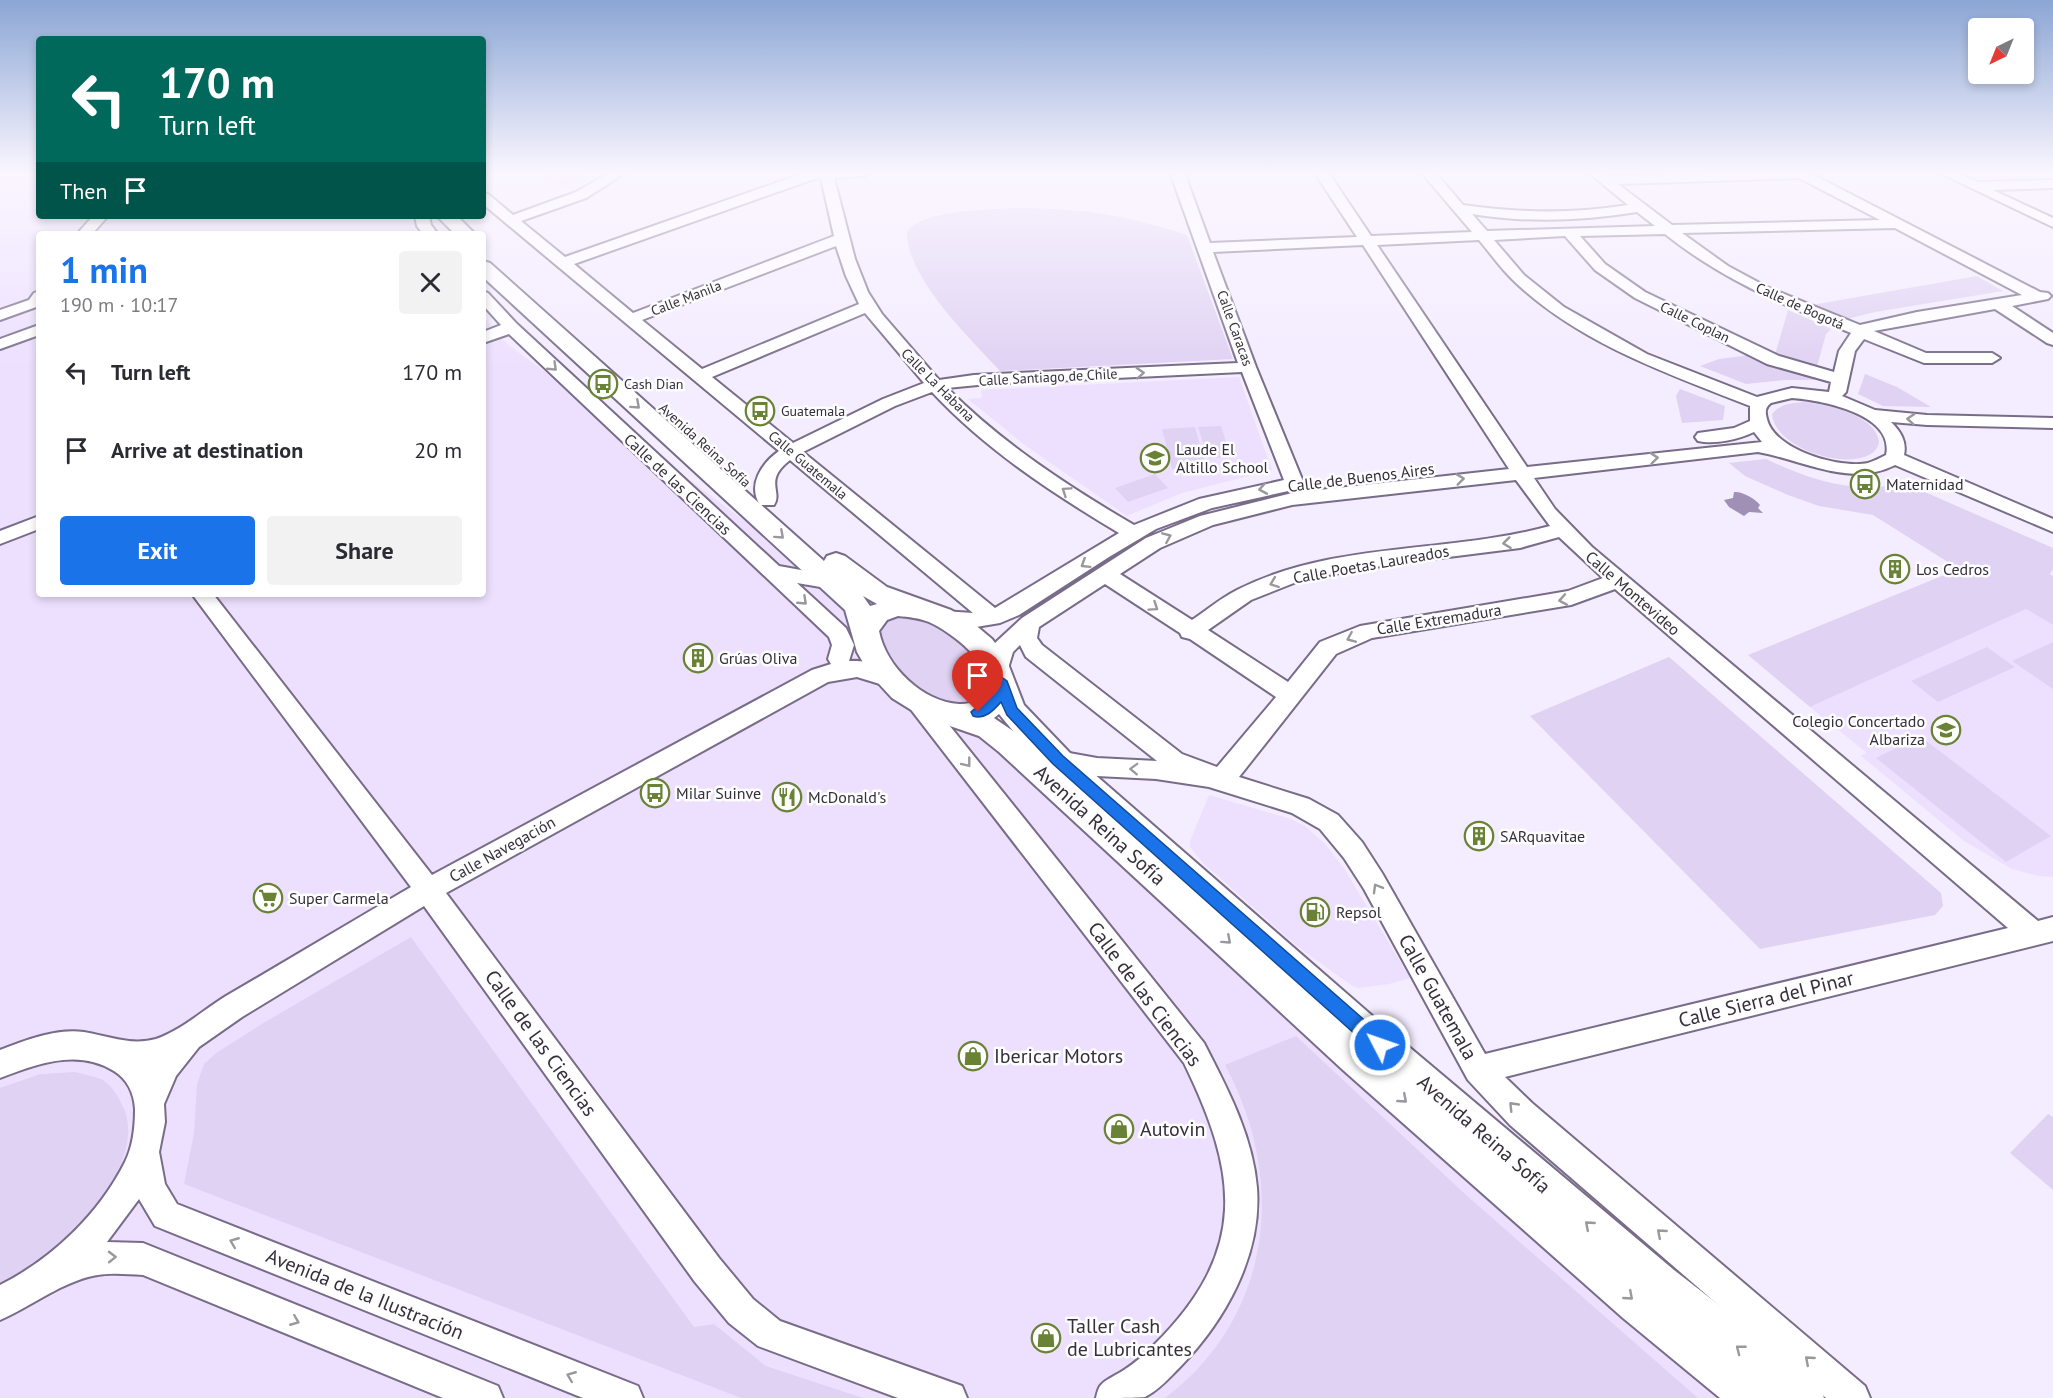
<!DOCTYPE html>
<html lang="en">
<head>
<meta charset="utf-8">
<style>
  :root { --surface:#fff; --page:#f2f2f3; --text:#2b2b33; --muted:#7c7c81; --accent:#1a73e8 }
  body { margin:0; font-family:"PT Sans",sans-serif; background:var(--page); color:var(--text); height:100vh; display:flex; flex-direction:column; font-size:22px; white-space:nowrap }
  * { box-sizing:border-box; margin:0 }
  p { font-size:20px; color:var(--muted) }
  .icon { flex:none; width:33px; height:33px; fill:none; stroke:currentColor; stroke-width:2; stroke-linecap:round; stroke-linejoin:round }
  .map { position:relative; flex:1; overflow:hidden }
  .panel { position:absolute; left:36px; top:231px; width:450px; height:366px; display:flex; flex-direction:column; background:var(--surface); border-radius:6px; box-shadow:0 3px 9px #0003 }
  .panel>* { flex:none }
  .hud { position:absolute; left:36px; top:36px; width:450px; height:183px; border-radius:6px; box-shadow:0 3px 9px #0003; background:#00695c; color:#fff; overflow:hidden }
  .needle { width:39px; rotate:223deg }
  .fabs { position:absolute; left:1968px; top:18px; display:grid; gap:12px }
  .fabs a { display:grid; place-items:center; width:66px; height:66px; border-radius:6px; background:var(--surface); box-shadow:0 3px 9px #0003; font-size:30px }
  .pin { position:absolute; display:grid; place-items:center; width:51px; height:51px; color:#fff; margin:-62px -26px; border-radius:50% 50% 50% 0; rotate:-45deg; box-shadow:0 0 6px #0007 }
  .pin .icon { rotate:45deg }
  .me { position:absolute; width:66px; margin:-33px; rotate:311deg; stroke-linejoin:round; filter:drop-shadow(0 0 4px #0008) }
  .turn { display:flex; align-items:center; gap:21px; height:126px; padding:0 24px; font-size:27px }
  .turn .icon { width:78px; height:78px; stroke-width:2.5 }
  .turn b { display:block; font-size:42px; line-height:51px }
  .then { display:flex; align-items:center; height:57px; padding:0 24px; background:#0003; gap:12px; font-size:22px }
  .round { display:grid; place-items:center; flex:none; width:63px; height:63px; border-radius:6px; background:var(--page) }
  .headline { display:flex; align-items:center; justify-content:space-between; height:102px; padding:0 24px }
  h1 { font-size:36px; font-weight:700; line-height:45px; color:var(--accent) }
  .cta { display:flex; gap:12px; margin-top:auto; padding:12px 24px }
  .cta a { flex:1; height:69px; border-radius:6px; background:var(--accent); color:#fff; font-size:24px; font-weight:700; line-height:69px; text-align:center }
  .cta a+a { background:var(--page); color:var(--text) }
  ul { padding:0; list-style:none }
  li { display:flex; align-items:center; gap:18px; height:78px; padding:0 24px }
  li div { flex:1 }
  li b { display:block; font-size:22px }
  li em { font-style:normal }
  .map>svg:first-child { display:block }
  .built { fill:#ede0ff }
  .green { fill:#e0d2f3 }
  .water { fill:#a090b5 }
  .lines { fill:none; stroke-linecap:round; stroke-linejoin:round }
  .minor-casing { stroke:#786c88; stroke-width:4 }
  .major-casing { stroke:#786c88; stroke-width:4 }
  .minor { fill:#fff; fill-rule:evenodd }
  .major { fill:#fff; fill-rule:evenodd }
  .oneway { stroke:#9a979d }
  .route { fill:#1a73e8; stroke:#114b97; stroke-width:1.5 }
  .labels { text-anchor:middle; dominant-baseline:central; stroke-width:5; stroke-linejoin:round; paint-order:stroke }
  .far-street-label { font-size:14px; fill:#342f3b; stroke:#fdfdfd }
  .far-poi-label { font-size:14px; fill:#342f3b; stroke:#fdfdfd; text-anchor:start }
  .poi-label { font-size:16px; fill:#342f3b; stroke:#fdfdfd; text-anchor:start }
  .street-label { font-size:16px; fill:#342f3b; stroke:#fdfdfd }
  .near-street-label { font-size:20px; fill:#342f3b; stroke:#fdfdfd }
  .near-poi-label { font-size:20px; fill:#342f3b; stroke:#fdfdfd; text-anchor:start }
</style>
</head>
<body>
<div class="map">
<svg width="2053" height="1398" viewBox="0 0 2053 1398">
  <rect width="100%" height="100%" fill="#f4ecff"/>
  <path class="built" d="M0,172H39V216H404L418,234H39V594H483V316L506,343L840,592L891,682L987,729L1749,1398H0Z
    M1239,377L1272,470L1182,493L1127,516L1026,446L968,399L982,398L981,390Z
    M2026,609L2053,625V877L2039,876L2012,869L1964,841L1861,756L1867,753L1810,707Z
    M1209,795L1291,819L1305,826L1326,845L1345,870L1410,978L1389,984L1358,988L1351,985L1298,947L1203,863L1190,847V841Z"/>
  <path class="green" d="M539,172H594L560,188Z
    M1012,208C1079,208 1123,214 1187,235L1233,359L1000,371C970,338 906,278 907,231C925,210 985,210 1012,208Z
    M1977,276L2003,291L1875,312L1847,319L1812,305Z
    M1788,310L1831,329L1826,334L1816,370L1774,358Z
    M1757,354L1816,374L1814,380H1786L1746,384L1700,366L1719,359Z
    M1865,374L1897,387L1931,407L1883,406L1858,394Z
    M1680,389L1725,406L1723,420L1682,423L1676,396Z
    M1804,402C1824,404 1875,414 1879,441C1879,447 1874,453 1869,455C1842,469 1775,448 1772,414C1781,404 1790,403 1804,402Z
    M1221,426L1231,457L1208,458L1198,427Z
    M1195,427L1206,467L1172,469L1162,429Z
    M1766,459C1810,480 1855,495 1904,483L2053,548V569L2050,574L2053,576V625L2026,609L1810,707L1748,655L1959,569L1873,515L1819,506L1788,495L1745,476L1729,463Z
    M1155,474L1168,488L1128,502L1115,488Z
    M898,615C904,615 911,615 916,616C937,623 1000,666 986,692C983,696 979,699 975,701C969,704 960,707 953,706C932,702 900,673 888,656C883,649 881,638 878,630L886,620Z
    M2053,642V689L2012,661Z
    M1987,647L2015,667L1938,702L1911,681Z
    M1669,657L1941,893L1943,906L1935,915L1760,949L1530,716Z
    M1920,736L2051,836L2006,862L1876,758Z
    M411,937L694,1327L714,1324L766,1366L863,1398H741L184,1184L194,1133L197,1084L204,1064L216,1053L265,1022Z
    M1296,1036L1465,1194L1698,1398H1165C1273,1316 1287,1180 1225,1065Z
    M75,1072C83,1074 93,1076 101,1079C113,1085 120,1100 125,1111C147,1175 50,1260 0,1285V1088L40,1074Z
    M2048,1114L2053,1117V1190L2010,1153Z"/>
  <path class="water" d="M1734,492C1742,491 1756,499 1760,505L1758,508L1763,513L1749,512L1744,516L1729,507L1724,500L1733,498Z"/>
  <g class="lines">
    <g class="minor-casing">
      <path id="minor" d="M611,172H627L586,198L521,221L565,257L807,172H871L864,176L834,178L855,259L868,292L882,314L939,380L974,375L1238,363L1170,172H1184L1210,243L1357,237L1314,172H1328L1371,236L1472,232L1421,172H1435L1463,205C1518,213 1573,214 1628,205L1588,172H1603L1608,176L1808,172L2040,292L2048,293L2051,296L2048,299L2012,306L2053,333V345L2047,343L1995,309L1874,331L1926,353H1992L2000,358L1992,363H1924L1864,339L1855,351L1846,392L1842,396L1875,410L1927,415L2053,418V428L1927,425L1891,422C1901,432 1907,442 1904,455L2053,519V532L1895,465C1850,488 1803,460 1758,452L1534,478L1555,509L1592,547L2038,921L2053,917V941L1505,1077L1532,1103L1865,1386L1870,1398H1826L1510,1125L1468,1080L1364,889L1344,858L1320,829L1292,813L1209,787L1156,779L1097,776L1050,767L1046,760L1050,753L1058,751L1097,758L1157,761L1026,657L1020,645L1013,652L1006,675L998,677L990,675L987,669L995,643L1022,618L1146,538L1200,516L1292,493L1509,469L1363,245L1213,252L1256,367L1304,484L1302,488L1212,508L1156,529L1109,557L1019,615L1000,623L970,628L936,623L932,618L936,613L943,611L973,613L790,460C763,481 783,491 774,505H760C747,485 762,463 779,451L483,204V193L488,194L513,215L576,192ZM821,178L834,236L633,313L574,264L814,179ZM1799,178L1880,220L1672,225L1618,184ZM1637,212L1655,226L1487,231L1472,214C1527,223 1582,221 1637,212ZM1895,228L2022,295L1917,312L1860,325L1767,287L1728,266L1682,233ZM1665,234C1724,281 1783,304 1851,333L1839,351L1834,372L1779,356L1645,292L1605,264L1580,236ZM1565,236L1595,270L1635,298L1767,364L1831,382L1829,392L1792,388L1757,397L1647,354L1564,307L1524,275L1494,240ZM1479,240C1491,254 1502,270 1515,282C1581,344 1667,373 1750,406V421L1734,428L1698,433L1695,437L1698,441C1715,445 1739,439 1754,432L1762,442L1527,467L1377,245ZM836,246L846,276L859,304L702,369L642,320ZM865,313L924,383L883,399L793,443L712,377ZM1242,372L1284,480L1199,499L1134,525C1067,486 1002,443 947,388L988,384ZM932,392C985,449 1052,493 1119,533L995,608L803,452L895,406ZM1792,398C1821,400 1895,414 1886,455C1880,458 1874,461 1868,463C1840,469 1774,450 1767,419C1765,412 1765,407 1771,403ZM1516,480L1550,526C1448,554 1333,541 1237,590C1221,598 1207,610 1192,620L1120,574L1160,548L1213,525L1292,505ZM1559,537L1603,578L1568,591L1360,626L1320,642L1288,682L1208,630L1251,600L1304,579L1393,564L1520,548ZM1105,584L1180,633L1182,637L1190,639L1276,697L1217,767L1182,754L1042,645L1037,638L1039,627ZM1615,589L2008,928L1485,1054L1382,873L1362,842L1338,815L1309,799L1239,777L1336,654L1372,638L1571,605Z
        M1938,172H1956L1978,182L2053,180V188L1993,190L2053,218V227Z
        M93,216H108L92,234H77Z
        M415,216H429L431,225L438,234H423L417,226Z
        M39,291V306L0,320V310L29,300L34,293Z
        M483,291L488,293L517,324L779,566L839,577L842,582L839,587L832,589L797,583L846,628L854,645L849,661C865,660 896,665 904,680L901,686L893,688L857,677L828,682L446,893L719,1258L753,1299L780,1321L962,1386L967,1398H898L758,1346L729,1323L695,1282L424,906L242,1017L199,1047L176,1076L164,1104L165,1122L159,1152L165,1184L177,1204L638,1386L643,1398H583L155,1226L139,1199L107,1242L143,1243L498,1386L503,1398H443L143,1275C124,1274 106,1272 88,1277C56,1286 30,1307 0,1320V1285C52,1259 99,1214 125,1162C133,1146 135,1127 135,1109C134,1093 127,1079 114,1071C78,1048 36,1064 0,1078V1050C26,1040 56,1028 84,1032C108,1036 131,1046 156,1039C182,1030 203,1010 226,996C288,960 349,923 411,887L192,594H213L432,875L812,670L831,664L828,659L832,645L829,637L509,334L483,343V332L501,325L483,305Z
        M39,325V335L0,349V339Z
        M39,516V529L0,544V531Z
        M917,692L925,695L1204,1043C1227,1088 1253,1136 1257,1188C1262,1255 1225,1321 1180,1367C1170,1377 1159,1390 1145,1397C1136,1398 1107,1398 1096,1398C1097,1394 1098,1388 1101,1385C1106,1379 1117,1375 1124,1370C1135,1363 1145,1354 1155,1344C1249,1250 1238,1174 1184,1063L909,707L906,701L909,695Z"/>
    </g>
    <g class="major-casing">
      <path id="major" d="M437,216H457L475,234H455Z
        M483,261L490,263L824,561L827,556L836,553L845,556L887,587L951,610L973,623L992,639L1005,656L1024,705L1069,752L1377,1020L1674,1270L1818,1382L1824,1398H1720L1623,1318L1343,1070L999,752L979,736L921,716L892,698L869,673L857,652L845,610L483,277ZM863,596L877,604L870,606ZM898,616C909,617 919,618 929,622C950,631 1005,671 981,697C976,703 967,704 959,704C923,702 886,667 879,631L887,620ZM999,714L1013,731L994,718Z"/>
    </g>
    <use href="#minor" class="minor"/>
    <use href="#major" class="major"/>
  </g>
  <defs><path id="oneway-chevron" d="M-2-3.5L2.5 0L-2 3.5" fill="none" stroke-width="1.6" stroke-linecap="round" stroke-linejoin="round" transform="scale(1.5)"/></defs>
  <g class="oneway">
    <use href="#oneway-chevron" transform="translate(553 367) rotate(44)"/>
    <use href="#oneway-chevron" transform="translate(1140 373) rotate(-3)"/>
    <use href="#oneway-chevron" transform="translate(636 405) rotate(42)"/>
    <use href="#oneway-chevron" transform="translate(1911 419) rotate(-176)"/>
    <use href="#oneway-chevron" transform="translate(1654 458) rotate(-6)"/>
    <use href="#oneway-chevron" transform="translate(1460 479) rotate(-7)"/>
    <use href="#oneway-chevron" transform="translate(1263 489) rotate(170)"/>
    <use href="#oneway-chevron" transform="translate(1066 491) rotate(-146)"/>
    <use href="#oneway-chevron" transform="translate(780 535) rotate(42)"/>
    <use href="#oneway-chevron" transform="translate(1167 537) rotate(-23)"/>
    <use href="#oneway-chevron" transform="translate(1507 543) rotate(173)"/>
    <use href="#oneway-chevron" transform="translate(1085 564) rotate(148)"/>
    <use href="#oneway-chevron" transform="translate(1274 583) rotate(159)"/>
    <use href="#oneway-chevron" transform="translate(1563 600) rotate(170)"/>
    <use href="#oneway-chevron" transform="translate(803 601) rotate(43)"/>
    <use href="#oneway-chevron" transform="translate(1154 607) rotate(34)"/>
    <use href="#oneway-chevron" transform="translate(1351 638) rotate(157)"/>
    <use href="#oneway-chevron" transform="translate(967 763) rotate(52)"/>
    <use href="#oneway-chevron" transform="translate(1134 769) rotate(-178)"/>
    <use href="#oneway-chevron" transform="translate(1377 888) rotate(-120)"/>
    <use href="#oneway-chevron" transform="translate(1227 940) rotate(42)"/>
    <use href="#oneway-chevron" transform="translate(1403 1099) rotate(41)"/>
    <use href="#oneway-chevron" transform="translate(1513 1106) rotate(-134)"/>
    <use href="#oneway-chevron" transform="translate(1589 1225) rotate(-139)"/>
    <use href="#oneway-chevron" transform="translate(1661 1233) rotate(-139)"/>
    <use href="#oneway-chevron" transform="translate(234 1242) rotate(-158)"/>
    <use href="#oneway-chevron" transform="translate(112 1257) rotate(-1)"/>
    <use href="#oneway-chevron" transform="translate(1629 1296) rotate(41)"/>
    <use href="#oneway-chevron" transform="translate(295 1321) rotate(22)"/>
    <use href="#oneway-chevron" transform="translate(1740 1349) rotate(-142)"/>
    <use href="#oneway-chevron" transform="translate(1809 1360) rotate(-139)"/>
    <use href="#oneway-chevron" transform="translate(571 1376) rotate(-158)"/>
  </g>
  <linearGradient id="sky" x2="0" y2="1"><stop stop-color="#8ba6d4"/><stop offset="0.47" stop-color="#faf6ff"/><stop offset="1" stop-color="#faf6ff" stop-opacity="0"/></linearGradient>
  <rect width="2053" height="368" fill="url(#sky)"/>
  <path class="route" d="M1000,676L1007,681L1017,708L1063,756L1386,1039L1389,1045L1386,1051L1380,1054L1374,1051L1053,764L1007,715L1001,702C994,710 985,720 973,716L971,712C976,706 986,705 990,697C994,689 990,680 1000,676Z"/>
  <defs>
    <g id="bus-ring" transform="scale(1.5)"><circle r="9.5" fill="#fdfdfd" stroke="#698235" stroke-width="1.5"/><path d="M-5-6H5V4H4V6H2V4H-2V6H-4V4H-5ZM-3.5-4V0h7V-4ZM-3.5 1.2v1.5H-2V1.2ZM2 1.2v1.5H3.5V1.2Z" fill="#698235"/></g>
    <g id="university-ring" transform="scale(1.5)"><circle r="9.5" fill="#fdfdfd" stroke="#698235" stroke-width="1.5"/><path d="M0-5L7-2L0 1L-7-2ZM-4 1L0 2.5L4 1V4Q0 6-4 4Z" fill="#698235"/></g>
    <g id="building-ring" transform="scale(1.5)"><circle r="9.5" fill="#fdfdfd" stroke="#698235" stroke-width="1.5"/><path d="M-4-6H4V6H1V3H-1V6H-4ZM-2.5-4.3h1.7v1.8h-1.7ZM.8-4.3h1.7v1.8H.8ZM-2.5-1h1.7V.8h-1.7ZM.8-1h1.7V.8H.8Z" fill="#698235"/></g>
    <g id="restaurant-ring" transform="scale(1.5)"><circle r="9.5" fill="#fdfdfd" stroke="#698235" stroke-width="1.5"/><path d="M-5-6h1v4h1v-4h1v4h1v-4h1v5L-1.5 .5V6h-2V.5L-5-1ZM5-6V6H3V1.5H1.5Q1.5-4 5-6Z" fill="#698235"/></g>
    <g id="supermarket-ring" transform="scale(1.5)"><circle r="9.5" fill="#fdfdfd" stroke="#698235" stroke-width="1.5"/><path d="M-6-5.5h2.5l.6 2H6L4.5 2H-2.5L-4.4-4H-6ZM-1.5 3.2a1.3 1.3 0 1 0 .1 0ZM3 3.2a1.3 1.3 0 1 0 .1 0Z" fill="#698235"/></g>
    <g id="fuel-ring" transform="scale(1.5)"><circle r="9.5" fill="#fdfdfd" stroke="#698235" stroke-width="1.5"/><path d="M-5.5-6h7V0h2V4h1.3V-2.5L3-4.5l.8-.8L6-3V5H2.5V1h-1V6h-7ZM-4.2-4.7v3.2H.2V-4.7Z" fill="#698235"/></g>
    <g id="shop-ring" transform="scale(1.5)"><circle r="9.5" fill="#fdfdfd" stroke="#698235" stroke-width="1.5"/><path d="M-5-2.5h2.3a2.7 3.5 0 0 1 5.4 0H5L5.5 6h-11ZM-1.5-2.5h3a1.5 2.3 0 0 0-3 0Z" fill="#698235"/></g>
  </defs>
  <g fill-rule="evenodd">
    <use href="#bus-ring" x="603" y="384"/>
    <use href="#bus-ring" x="760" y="411"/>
    <use href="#university-ring" x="1155" y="458"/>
    <use href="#bus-ring" x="1865" y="484"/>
    <use href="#building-ring" x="1895" y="569"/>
    <use href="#building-ring" x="698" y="658"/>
    <use href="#university-ring" x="1946" y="730"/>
    <use href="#bus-ring" x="655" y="793"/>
    <use href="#restaurant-ring" x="787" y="797"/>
    <use href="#building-ring" x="1479" y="836"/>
    <use href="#supermarket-ring" x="268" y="898"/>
    <use href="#fuel-ring" x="1315" y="912"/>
    <use href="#shop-ring" x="973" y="1056"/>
    <use href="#shop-ring" x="1119" y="1129"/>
    <use href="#shop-ring" x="1046" y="1338"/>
  </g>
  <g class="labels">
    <g class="far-street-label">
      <text transform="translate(686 298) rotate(-21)">Calle Manila</text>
      <text transform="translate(1800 306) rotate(24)">Calle de Bogotá</text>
      <text transform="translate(1695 322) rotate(26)">Calle Coplan</text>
      <text transform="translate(1235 328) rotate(70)">Calle Caracas</text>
      <text transform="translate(1048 377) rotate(-3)">Calle Santiago de Chile</text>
      <text transform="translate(938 385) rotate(45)">Calle La Habana</text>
      <text transform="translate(705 445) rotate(42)">Avenida Reina Sofía</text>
      <text transform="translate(808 465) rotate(40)">Calle Guatemala</text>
    </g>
    <g class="far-poi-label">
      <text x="624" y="384">Cash Dian</text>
      <text x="781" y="411">Guatemala</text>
    </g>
    <g class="poi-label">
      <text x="1176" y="449">Laude El<tspan x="1176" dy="18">Altillo School</tspan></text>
      <text x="1886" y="484">Maternidad</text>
      <text x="1916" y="569">Los Cedros</text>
      <text x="719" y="658">Grúas Oliva</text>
      <text x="1925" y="721" text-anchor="end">Colegio Concertado<tspan x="1925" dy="18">Albariza</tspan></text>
      <text x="676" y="793">Milar Suinve</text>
      <text x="808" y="797">McDonald's</text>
      <text x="1500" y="836">SARquavitae</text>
      <text x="289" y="898">Super Carmela</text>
      <text x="1336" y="912">Repsol</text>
    </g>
    <g class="street-label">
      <text transform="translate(1361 477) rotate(-7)">Calle de Buenos Aires</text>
      <text transform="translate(678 484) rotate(43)">Calle de las Ciencias</text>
      <text transform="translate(1371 564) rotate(-10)">Calle Poetas Laureados</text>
      <text transform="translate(1633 593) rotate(41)">Calle Montevideo</text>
      <text transform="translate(1439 619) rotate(-9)">Calle Extremadura</text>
      <text transform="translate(502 849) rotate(-29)">Calle Navegación</text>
    </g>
    <g class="near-street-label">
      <text transform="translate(1100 825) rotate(42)">Avenida Reina Sofía</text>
      <text transform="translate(1145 994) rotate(53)">Calle de las Ciencias</text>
      <text transform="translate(1438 997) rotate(61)">Calle Guatemala</text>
      <text transform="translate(1766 999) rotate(-14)">Calle Sierra del Pinar</text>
      <text transform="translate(541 1043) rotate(54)">Calle de las Ciencias</text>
      <text transform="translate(1484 1134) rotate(41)">Avenida Reina Sofía</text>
      <text transform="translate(365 1294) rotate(22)">Avenida de la Ilustración</text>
    </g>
    <g class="near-poi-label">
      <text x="994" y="1056">Ibericar Motors</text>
      <text x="1140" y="1129">Autovin</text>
      <text x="1067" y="1326">Taller Cash<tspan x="1067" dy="23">de Lubricantes</tspan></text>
    </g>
  </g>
</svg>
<div class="fabs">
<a><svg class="needle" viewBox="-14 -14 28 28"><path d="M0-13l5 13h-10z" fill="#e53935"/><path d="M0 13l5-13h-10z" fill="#7c7c81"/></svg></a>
</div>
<div class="pin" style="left:978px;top:712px;background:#d93025"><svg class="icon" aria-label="arrive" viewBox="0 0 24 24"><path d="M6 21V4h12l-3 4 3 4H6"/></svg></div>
<svg class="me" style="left:1380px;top:1045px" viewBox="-20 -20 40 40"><circle r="17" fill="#1a73e8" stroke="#fff" stroke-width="3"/><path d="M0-11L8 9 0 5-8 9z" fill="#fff"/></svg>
<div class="hud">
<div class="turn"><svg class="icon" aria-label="left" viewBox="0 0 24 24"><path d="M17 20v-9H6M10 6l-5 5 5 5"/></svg><div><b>170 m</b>Turn left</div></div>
<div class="then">Then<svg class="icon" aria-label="arrive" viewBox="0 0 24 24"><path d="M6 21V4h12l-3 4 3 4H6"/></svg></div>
</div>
<section class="panel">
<div class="headline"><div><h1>1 min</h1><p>190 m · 10:17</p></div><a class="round"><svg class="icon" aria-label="close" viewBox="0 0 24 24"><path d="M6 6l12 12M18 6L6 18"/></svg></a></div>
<ul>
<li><svg class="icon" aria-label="left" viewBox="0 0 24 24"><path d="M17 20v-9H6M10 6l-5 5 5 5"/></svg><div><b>Turn left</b></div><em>170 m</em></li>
<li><svg class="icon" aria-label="arrive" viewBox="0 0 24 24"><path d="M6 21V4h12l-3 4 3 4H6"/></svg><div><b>Arrive at destination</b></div><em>20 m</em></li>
</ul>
<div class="cta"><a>Exit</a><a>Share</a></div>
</section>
</div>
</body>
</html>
